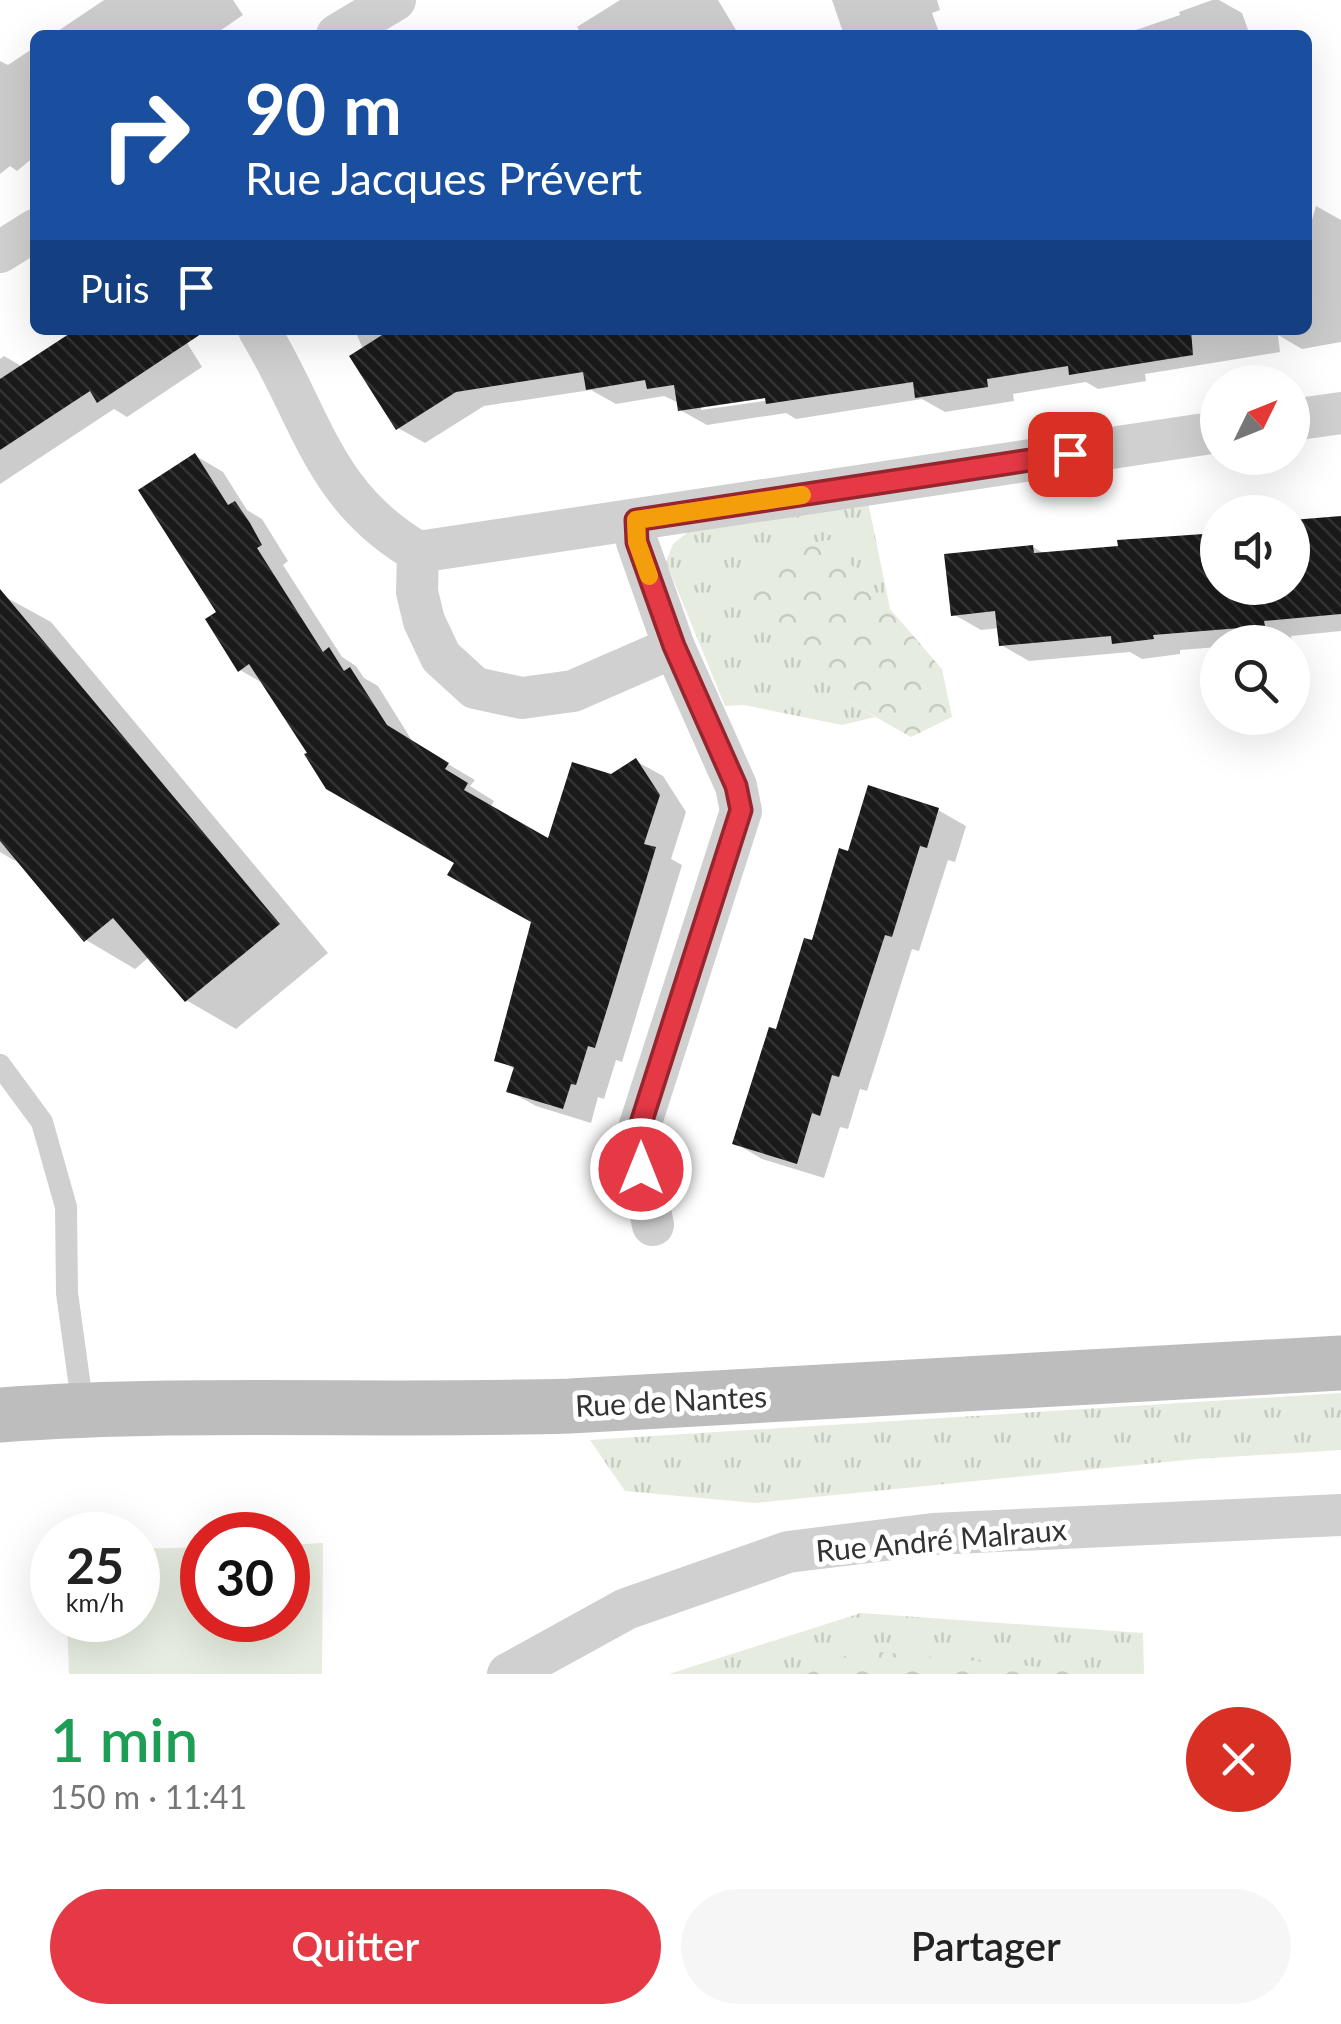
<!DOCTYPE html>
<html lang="fr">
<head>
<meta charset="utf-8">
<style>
  :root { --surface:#fff; --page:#f6f6f6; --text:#222; --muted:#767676; --accent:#e63946 }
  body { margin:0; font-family:Lato,sans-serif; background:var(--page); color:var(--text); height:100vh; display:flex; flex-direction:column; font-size:38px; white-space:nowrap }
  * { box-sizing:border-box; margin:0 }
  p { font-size:32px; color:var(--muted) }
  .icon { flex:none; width:55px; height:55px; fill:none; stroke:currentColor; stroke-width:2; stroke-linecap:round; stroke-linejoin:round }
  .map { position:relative; height:1674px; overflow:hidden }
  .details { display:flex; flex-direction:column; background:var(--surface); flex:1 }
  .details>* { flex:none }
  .hud { position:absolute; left:30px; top:30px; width:1282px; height:305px; border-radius:15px; box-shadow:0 10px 40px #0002; background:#1a4fa0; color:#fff; overflow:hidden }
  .needle { width:65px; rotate:47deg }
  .fabs { position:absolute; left:1200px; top:365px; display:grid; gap:20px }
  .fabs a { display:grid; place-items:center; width:110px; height:110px; border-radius:50%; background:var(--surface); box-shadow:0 10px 40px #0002; font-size:50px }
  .speed { position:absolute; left:30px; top:1512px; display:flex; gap:20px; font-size:50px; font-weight:700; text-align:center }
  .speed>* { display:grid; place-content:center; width:130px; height:130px; border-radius:50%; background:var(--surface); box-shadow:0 10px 40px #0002; line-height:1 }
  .speed small { font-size:25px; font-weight:400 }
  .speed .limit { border:15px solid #d22; background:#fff; color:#111 }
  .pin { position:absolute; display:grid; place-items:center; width:85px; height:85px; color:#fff; margin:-42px; border-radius:20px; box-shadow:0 5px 15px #0006 }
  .me { position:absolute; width:110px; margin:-55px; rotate:0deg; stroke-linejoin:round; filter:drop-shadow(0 0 8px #0008) }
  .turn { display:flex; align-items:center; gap:35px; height:210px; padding:0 50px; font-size:45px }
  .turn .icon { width:130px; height:130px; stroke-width:2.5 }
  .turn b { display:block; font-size:70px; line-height:85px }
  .then { display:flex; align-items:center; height:95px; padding:0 50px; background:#0003; gap:20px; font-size:38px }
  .round { display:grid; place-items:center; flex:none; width:105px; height:105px; border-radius:52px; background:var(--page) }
  .headline { display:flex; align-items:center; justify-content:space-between; height:170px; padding:0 50px }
  h1 { font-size:60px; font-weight:600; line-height:75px; color:#1e9e55 }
  .action { display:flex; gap:20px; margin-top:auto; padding:20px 50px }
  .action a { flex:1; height:115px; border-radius:60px; background:var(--accent); color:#fff; font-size:40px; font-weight:600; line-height:115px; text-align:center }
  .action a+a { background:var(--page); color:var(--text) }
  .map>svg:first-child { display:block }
  .grass { fill:url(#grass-tufts) }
  .forest { fill:url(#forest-crowns) }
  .pitch { fill:#e6ecdf }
  .shadow { fill:#0003; fill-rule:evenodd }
  .building { fill:url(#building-back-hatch) }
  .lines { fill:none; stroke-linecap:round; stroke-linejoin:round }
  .service { stroke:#d0d0d0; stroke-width:22 }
  .minor { stroke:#d0d0d0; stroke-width:42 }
  .secondary { stroke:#bdbdbd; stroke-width:55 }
  .route-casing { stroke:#96252e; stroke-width:25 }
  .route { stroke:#e63946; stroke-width:18 }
  .slow { stroke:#f59e0b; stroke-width:18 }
  .labels { text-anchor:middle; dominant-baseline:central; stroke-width:10; stroke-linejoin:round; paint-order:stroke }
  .street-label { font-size:30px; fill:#333; stroke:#fff }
</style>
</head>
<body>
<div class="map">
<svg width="1341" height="1674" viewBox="0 0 1341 1674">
  <defs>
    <pattern id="grass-tufts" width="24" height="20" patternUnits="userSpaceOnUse" patternTransform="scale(2.5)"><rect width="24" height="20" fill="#e6ecdf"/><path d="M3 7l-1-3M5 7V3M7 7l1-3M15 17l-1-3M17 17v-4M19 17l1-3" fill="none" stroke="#c6cbc0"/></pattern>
    <pattern id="forest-crowns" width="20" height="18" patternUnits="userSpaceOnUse" patternTransform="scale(2.5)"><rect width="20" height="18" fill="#e6ecdf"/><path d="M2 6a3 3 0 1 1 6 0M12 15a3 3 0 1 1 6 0" fill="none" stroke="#c6cbc0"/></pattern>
    <pattern id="building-back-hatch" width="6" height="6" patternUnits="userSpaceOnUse" patternTransform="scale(2.5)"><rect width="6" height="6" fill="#1a1a1a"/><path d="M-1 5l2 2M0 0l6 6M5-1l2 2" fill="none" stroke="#333"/></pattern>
  </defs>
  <rect width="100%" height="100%" fill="#fff"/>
  <path class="grass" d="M868,502L890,609L829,541L842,698L875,717L842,725L744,705L725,706L666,562L673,544L688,532Z
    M1341,1393V1450L1196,1459L755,1503L625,1491L590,1440Z
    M861,1613L1143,1633L1144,1674H669Z"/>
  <path class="forest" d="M830,540L942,669L952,717L911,737L842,698L769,630L749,592C768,550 785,546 830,540Z
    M858,1650L1092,1672L1098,1674H807Z"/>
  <path class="pitch" d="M323,1543L322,1674H69L67,1620H138V1549L202,1547V1620H288V1545Z"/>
  <path class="shadow" d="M104,0H233L243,15L214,35H52Z
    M620,0H718L739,35H582L577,27Z
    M832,0H937L940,10L932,13L940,35H844Z
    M1212,0H1219L1242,13L1250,35H1121L1180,15L1179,12Z
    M35,47V156L17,171L10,166L0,174V61L8,65Z
    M1316,206L1341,220V342L1302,349L1278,335L1280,352L1145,374L1146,381L1098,389L1086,382L1013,394L1014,401L945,412L922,399L796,419L786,413L707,425L680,410L679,403L664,396L616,404L591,390L484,406L425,443L398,428L356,333L374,330H1308V233ZM777,394L778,399L701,410V405Z
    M80,330H179L202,367L127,417L114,409L0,484V359L4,356L23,367Z
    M196,456L223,472L247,510L262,519L288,561L283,565L342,657L356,666L364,678L378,686L414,744L475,780L470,786L494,801L490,808L550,842L612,777L636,761L663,776L686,812L671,859L682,865L622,1062L616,1060L604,1099L598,1097L591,1123L536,1106L509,1091L516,1070L497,1059L534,921L310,754L266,685L240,670L220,613Z
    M1341,518V631L1291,636L1292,641L1218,642V647L1180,650V654L1142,659L1130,652L1029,661L1001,645L1000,628L981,630L953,614L1033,547L1045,554L1218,588H1292Z
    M0,594L51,622L328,953L236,1029L186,1000L149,957L135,969L86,940L17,858L15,861L0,852Z
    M938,810L966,826L955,862L948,860L919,951L912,949L867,1091L860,1089L848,1129L840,1127L824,1178L762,1159L735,1143L849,854Z"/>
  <path class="building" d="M75,330H207L97,403L90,391L0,450V379Z
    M390,330H1191L1193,355L1069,375L1068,366L987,379L988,387L915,398L913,382L766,404L765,398L678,411L674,385L647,389L645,380L586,390L583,372L456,392L396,430L349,356Z
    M195,453L228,505L235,501L250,523L262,545L257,548L323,652L329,647L344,671L350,667L387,725L449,763L445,769L468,783L464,790L548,838L572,762L611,774L636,758L660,795L644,844L656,847L613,990L595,1048L588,1046L576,1085L571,1084L563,1109L506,1092L514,1067L494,1061L531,922L447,875L454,863L326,789L304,754L307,753L249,664L238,672L205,619L216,612L138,490Z
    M1341,516V614L1264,621L1265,626L1153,635L1154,639L1112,644L1111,636L999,646L995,611L951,616L944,554L1033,545L1034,553L1118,546L1117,540L1218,533V588H1292V520Z
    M0,589L280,924L185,1002L113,918L84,942L0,841Z
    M868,785L939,808L927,848L920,846L892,937L885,935L839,1077L832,1075L820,1116L812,1113L797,1164L732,1144L769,1027L776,1029L804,938L812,940L839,848L848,851Z"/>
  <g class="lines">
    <path class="service" d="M0,1065L42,1122L66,1207L67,1293L83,1409"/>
    <path class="minor" d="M337,35L395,0
      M0,252L35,230
      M259,330C312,416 322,496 418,552L1218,432
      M1292,420L1341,413
      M636,520L637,542L674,647L736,786L741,811L635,1141L653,1225
      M418,552L417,592L424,621L441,657L475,688L522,698L573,691L674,647
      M508,1674L626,1609L788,1552L933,1534L1341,1515"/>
    <path class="secondary" d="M0,1415C189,1401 380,1412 570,1406L1341,1363"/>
  </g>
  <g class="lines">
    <g class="route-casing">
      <path id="route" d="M641,1169L635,1142L741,810L736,786L674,646L637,542L636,520L1070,454"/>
    </g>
    <use href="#route" class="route"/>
    <path class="slow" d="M649,576L637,542L636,520L802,495"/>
  </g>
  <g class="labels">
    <g class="street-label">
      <text transform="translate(671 1400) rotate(-3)">Rue de Nantes</text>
      <text transform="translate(941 1539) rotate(-5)">Rue André Malraux</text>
    </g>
  </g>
</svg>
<div class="fabs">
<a><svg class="needle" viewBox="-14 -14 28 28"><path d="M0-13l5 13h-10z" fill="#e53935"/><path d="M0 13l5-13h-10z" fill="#767676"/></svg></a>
<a><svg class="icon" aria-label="sound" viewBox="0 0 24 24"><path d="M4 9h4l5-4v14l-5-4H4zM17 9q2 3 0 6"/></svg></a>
<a><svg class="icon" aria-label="search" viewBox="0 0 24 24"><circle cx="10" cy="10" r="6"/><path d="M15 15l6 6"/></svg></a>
</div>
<div class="speed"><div>25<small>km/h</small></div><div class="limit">30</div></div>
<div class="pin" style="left:1070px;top:454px;background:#d93025"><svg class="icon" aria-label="arrive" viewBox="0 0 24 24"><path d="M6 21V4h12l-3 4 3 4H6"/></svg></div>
<svg class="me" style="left:641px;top:1169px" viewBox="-20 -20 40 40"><circle r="17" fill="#e63946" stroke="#fff" stroke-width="3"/><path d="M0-11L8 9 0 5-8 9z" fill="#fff"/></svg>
<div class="hud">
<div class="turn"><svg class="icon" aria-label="right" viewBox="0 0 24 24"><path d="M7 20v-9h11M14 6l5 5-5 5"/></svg><div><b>90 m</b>Rue Jacques Prévert</div></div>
<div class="then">Puis<svg class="icon" aria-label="arrive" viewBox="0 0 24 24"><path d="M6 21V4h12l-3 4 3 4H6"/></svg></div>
</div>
</div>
<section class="details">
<div class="headline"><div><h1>1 min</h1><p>150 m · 11:41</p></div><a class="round" style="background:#d93025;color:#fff"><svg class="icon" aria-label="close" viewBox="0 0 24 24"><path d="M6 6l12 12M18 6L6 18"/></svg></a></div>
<div class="action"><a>Quitter</a><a>Partager</a></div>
</section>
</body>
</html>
